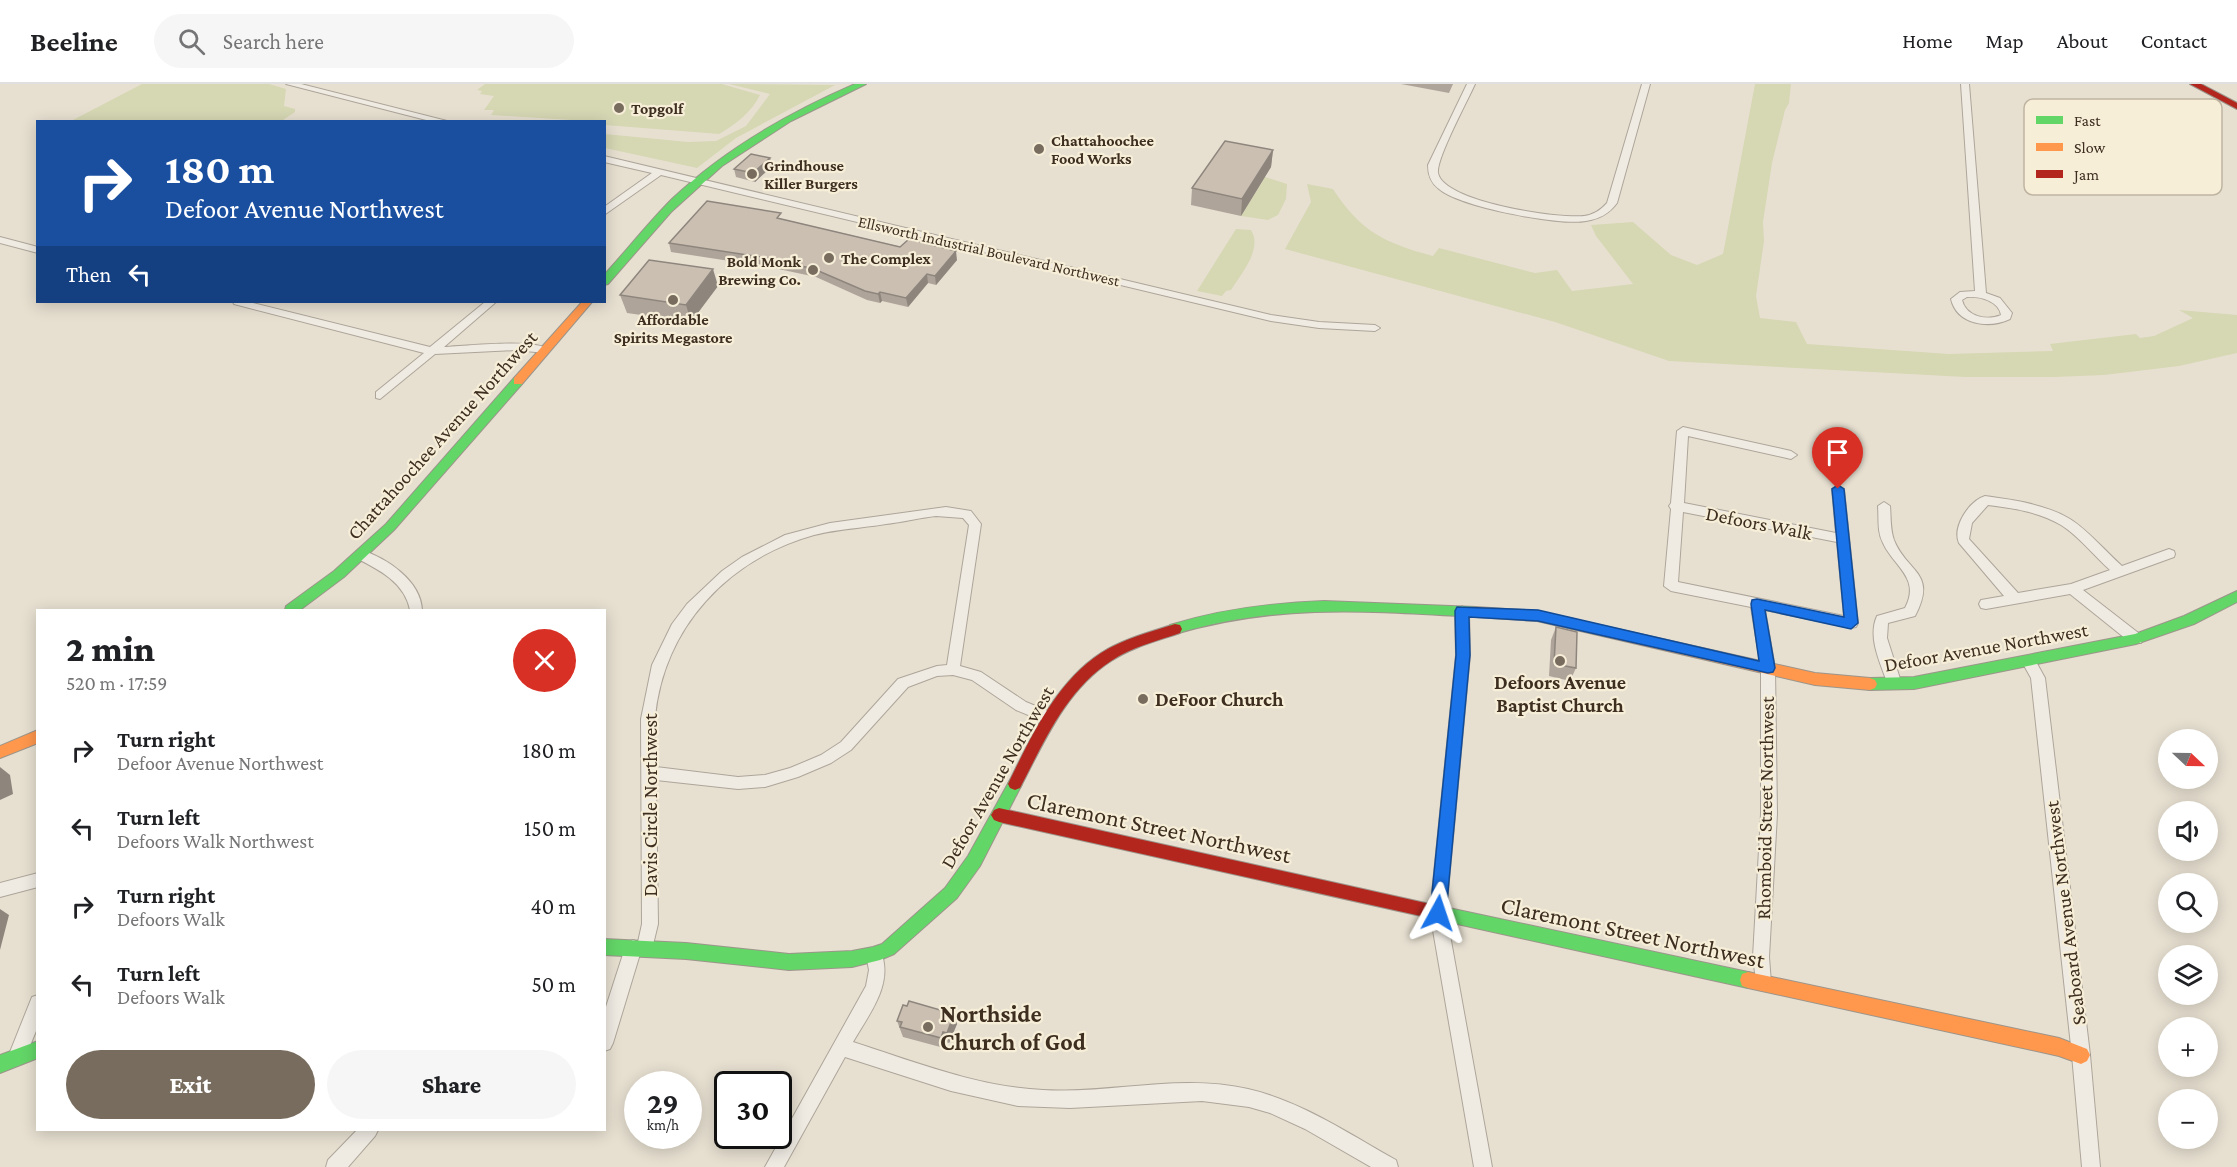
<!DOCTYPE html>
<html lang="en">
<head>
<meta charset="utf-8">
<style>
  :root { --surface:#fff; --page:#f6f6f6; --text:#202124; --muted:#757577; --line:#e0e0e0; --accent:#786c5e }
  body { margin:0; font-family:"Crimson Pro",serif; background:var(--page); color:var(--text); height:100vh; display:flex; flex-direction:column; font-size:22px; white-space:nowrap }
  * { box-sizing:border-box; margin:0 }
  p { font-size:20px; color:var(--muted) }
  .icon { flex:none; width:33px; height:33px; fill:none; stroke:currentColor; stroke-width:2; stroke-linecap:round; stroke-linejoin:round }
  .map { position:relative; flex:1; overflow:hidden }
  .drawer { position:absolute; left:36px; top:525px; width:570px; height:522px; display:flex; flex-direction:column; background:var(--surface); border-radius:0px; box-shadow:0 3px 15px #0003 }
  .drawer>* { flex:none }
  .top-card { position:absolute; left:36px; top:36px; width:570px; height:183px; border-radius:0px; box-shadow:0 3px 15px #0003; background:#1a4fa0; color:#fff; overflow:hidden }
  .needle { width:39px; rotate:112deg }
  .buttons { position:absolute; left:2158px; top:645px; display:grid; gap:12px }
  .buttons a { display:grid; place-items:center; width:60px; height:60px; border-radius:50%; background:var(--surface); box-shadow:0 3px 15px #0003; font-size:30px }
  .speed { position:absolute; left:624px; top:987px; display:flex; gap:12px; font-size:30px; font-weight:700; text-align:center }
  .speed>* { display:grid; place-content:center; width:78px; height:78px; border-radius:50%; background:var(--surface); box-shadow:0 3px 15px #0003; line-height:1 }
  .speed small { font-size:15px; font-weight:400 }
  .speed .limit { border:3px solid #111; border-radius:9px; background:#fff; color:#111 }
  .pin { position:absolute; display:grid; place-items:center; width:51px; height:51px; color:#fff; margin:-62px -26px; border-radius:50% 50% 50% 0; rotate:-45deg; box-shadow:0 0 6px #0007 }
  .pin .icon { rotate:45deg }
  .me { position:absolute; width:66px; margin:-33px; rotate:5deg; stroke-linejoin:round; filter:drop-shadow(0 0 4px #0008) }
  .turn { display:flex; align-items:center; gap:21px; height:126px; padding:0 30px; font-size:27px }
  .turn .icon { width:78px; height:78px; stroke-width:2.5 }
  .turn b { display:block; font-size:42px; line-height:51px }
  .then { display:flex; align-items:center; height:57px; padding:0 30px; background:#0003; gap:12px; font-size:22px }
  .round { display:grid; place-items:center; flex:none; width:63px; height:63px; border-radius:32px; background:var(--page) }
  .headline { display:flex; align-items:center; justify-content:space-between; height:102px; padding:0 30px }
  h1 { font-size:36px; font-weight:800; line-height:45px }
  .cta { display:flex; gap:12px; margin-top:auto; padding:12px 30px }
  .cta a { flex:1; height:69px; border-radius:36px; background:var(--accent); color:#fff; font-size:24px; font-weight:800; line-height:69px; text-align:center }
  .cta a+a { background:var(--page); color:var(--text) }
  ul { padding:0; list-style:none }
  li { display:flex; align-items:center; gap:18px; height:78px; padding:0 30px }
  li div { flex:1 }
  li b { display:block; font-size:22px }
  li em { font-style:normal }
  header { display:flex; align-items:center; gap:36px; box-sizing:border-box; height:84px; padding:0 30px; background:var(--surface); border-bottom:2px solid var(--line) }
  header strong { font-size:28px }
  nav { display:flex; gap:33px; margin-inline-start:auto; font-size:21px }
  .search { width:420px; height:54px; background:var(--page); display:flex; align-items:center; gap:15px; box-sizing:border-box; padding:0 21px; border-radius:33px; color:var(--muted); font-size:22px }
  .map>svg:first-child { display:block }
  .green { fill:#d6d7b3 }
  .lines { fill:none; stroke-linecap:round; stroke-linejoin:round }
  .street-casing { stroke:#ada599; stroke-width:2 }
  .fast-casing { stroke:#9c958a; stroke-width:2 }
  .slow-casing { stroke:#9c958a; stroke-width:2 }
  .jam-casing { stroke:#9c958a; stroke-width:2 }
  .street { fill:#efebe3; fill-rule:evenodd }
  .fast { fill:#63d668; fill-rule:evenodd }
  .slow { fill:#ff974d; fill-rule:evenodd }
  .jam { fill:#b3261e; fill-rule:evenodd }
  .wall { fill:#afa499 }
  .shaded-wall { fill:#8e867d }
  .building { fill:#cbbfb2; stroke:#8e867d; stroke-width:1.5 }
  .route { fill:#1a73e8; stroke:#114b97; stroke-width:1.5 }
  .poi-dot { fill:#786c5e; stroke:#f7eed8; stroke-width:2 }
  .labels { text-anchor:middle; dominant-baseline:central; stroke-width:4.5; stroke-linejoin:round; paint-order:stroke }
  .far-poi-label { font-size:16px; font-weight:bold; fill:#3d2e20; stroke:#f7eed8; text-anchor:start }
  .far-street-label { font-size:16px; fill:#3d2e20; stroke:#f7eed8 }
  .street-label { font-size:20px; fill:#3d2e20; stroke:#f7eed8 }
  .poi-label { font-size:20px; font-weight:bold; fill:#3d2e20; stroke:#f7eed8 }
  .near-street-label { font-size:24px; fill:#3d2e20; stroke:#f7eed8 }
  .near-poi-label { font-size:24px; font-weight:bold; fill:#3d2e20; stroke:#f7eed8; text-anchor:start }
  .key { fill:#f7eed8; stroke:#bfb4a1; stroke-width:1.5 }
  .key-label { font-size:16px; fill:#3d2e20 }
</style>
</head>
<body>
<header>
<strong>Beeline</strong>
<div class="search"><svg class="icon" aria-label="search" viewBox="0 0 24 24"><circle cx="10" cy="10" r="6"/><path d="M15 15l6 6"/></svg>Search here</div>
<nav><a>Home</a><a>Map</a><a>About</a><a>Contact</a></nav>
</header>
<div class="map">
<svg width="2237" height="1083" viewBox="0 0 2237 1083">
  <rect width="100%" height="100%" fill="#e7e0d1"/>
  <path class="green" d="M142,0H269L286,5L284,22L295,25V28L280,38L71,37Z
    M485,0H722L760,11C751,29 736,40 719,50L605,41L604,38L491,31L494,26H484L494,12L480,10L482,7L477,6Z
    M729,0L835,1L736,54L697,84L605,64V50L688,58L716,57L746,42L770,10Z
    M1755,0H1791L1789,19L1785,26L1772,79L1763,138L1764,157L1756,212L1760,234L1796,238L1807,260L1949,270L2053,267L2050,260L2136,250L2140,254L2154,252L2193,234L2179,226L2237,231V269L2179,282L2104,291L2054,293H1965L1669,277L1555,238L1285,165L1311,118L1307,100L1333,105C1361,148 1385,159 1433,172L1439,164L1535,189L1557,186L1572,207L1633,200L1596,152L1591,141L1633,138L1671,171L1697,181L1723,170Z
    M1265,93L1287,100L1286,115L1278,131L1268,136L1241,132Z
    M1236,145L1251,146C1263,165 1241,190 1231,206L1226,207L1222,212L1197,207Z"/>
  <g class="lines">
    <g class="street-casing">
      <path id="street" d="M286,0H301L451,38H434Z
        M1467,0H1475C1468,16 1436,75 1438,89C1443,118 1558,135 1584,132C1593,131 1601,126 1607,119L1642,0H1650L1617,119C1609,130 1599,135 1586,137C1559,142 1460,123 1439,105C1431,99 1428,91 1428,81Z
        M1961,0H1969L1986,209L2000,214L2012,229L2010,235C1989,245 1957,241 1951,215L1960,208L1975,207ZM1967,213C1980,212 1999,217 2001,231C1987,237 1966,233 1962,216Z
        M604,72L1271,231L1319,238L1375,241L1380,244L1375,247L1319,244L1271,237L661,91L604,131V123L652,89L604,78Z
        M0,153L38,163V169L0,159Z
        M233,218H249L430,263L485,218H496L444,263C465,262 537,254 550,266L545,269L516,266L435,270L380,315L376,314V308L424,269L234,220Z
        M1683,343L1791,367L1797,371L1791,375L1688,352L1684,419L1836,449L1832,405L1838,401L1844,405L1858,539L1856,543L1851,544L1765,526L1775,584L1777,730L1769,873L1771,899L1769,905L1763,907L1757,905L1753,873L1761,730V584L1751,523L1671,507L1664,502L1671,425L1669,422L1671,419L1677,347ZM1683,428L1837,458L1844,532L1678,498Z
        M1985,412C2013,416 2045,420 2070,435C2089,447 2105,467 2122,482L2169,465L2174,467L2175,470L2174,473L2083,506L2141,551L2143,555L2141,559H2131L2070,510L1986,525L1981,524L1979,520L1981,516L2004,512L1959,459C1952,443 1969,417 1985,412ZM1988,421C2013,424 2039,428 2061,441C2079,452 2094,472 2110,486L2071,500L2018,509L1969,455L1972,439Z
        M1884,418L1890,422C1891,433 1890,445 1894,456C1907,489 1938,488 1915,532L1888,539L1887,554L1902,601L1900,605H1890L1888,601C1881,580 1867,554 1877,532L1905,524C1921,494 1894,483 1883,459C1877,448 1879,434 1878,422Z
        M946,423L971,427L981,440L960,582L981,588L1026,618L1055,630L1057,634L1055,638L1050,640L1016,626L972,596L953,591L937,592L908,603L851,666L831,679L798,693L765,703L738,705L656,696L658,840L651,869L645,872L640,870L613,959L610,965L604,967V929L625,864L627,859L633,856L638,858L642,840L641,635L652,581L672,540L687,520L722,487L742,473L785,451L830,439ZM936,432L963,434L969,441L947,581L937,582L898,595L841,658L821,671L790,684L765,691L738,693L656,683C656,667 654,649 655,633C664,543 728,475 814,451C837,445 862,444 886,440C903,438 919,434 936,432Z
        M361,466C387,474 421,497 422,526H410C405,499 380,486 356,474L355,471Z
        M1462,522L1469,527L1470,571L1446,829L1492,1083H1474L1430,829L1456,571L1455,527Z
        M2029,573L2034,574L2045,594L2090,971L2100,1083H2082L2072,971L2031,594L2022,578L2024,574Z
        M38,789V803L0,813V799Z
        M874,863L880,866C895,899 869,930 853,958C915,978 978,1003 1043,1006C1111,1010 1180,989 1248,1005C1301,1017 1349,1050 1396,1076L1398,1083H1371L1305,1045L1270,1029L1249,1023L1202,1017L1070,1024L1018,1022L951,1007L845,973L784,1083H765L866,902L869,886L866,871L868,866Z
        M38,911V942L23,979L17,982L11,979L8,973L32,913Z
        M357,1046H378L375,1052L348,1083H326L328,1076Z"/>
    </g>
    <g class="fast-casing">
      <path id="fast" d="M855,0H866L791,37L722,82L671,128L608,200L604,201V191C627,166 648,139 672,115C725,65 788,29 855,0Z
        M518,293L522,294V300L394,446L344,493L300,526H285L286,522L334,487L386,440L514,294Z
        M2237,507V518L2194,540L2136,560L1914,605L1870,606L1865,604L1863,600L1865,596L1870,594L1914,593L2135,550L2184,532Z
        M1324,517L1476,523L1483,528L1476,533C1370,527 1279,519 1175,550L1170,549L1168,545L1170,541C1221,525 1271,519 1324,517Z
        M1015,694L1020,696L1022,700L980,782L957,814L894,870L880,876L852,883L789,886L686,875L604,871V855L686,859L789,870L852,867L873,863L882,860L945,804L968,772L1010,696Z
        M1430,820L1748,888L1754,890L1756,896L1754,902L1748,904L1430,834L1424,832L1422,827L1424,822Z
        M38,957V974L0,989V971Z"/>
    </g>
    <g class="slow-casing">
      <path id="slow" d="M582,218H592L522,300H514V294Z
        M1476,523L1537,527L1815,589L1870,594L1875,596L1877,600L1875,604L1870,606L1815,601L1537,537L1476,533L1469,528Z
        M38,646V659L0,674V662Z
        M1748,888L2059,954L2087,965L2090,971L2087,977L2081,980L2059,972L1748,904L1742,902L1740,896L1742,890Z"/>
    </g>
    <g class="jam-casing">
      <path id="jam" d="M2190,0H2201L2237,19V25Z
        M1175,540L1180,541L1182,545L1180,549C1157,557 1132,563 1111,577C1066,606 1044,658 1020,704L1015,706L1010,704L1008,700C1031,653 1056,598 1101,569C1123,555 1150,548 1175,540Z
        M999,724L1430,820L1436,822L1438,827L1436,832L1430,834L999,738L994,736L991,731L994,726Z"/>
    </g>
    <use href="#street" class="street"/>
    <use href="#fast" class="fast"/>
    <use href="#slow" class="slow"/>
    <use href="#jam" class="jam"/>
  </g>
  <path class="wall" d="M1401,0H1453L1449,9Z
    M1273,66L1271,83L1241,132L1191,121L1192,104Z
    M770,74L772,82L755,98L736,93L734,85Z
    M782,135L957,176L936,201L928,199L908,223L882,217L880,219L867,216L816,193L769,183L671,168L669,159Z
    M718,202L691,238L627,229L620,211Z
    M1556,543L1576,584L1570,597L1549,592L1551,556Z
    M897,937L957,940L949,959L946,958L944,964L903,953Z"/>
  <path class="shaded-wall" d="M1273,66L1271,83L1241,132L1242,115Z
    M770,74L772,82L755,98L753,89Z
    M956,167L957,176L936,201L935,192Z
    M713,185L718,202L691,238L686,221Z
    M927,190L928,199L908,223L906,214Z
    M880,208L882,217L880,219L878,210Z
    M0,683L10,691L13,710L0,716Z
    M0,825L9,831L0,866Z
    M954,930L957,940L949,959L947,949Z
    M943,948L946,958L944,964L941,954Z"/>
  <path class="building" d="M1225,57L1273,66L1242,115L1192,104Z
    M751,70L770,74L753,89L734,85Z
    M707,117L781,129L777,134L900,163L909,155L956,167L935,192L927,190L906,214L880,208L878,210L865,207L814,185L767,174L669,159Z
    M649,176L713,185L686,221L620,211Z
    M1556,543L1577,548L1576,584L1554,580Z
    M909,917L954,930L947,949L943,948L941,954L900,943L902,938L897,937L903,921L907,922Z"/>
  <path class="route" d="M1838,401L1844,405L1858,539L1851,545L1765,526L1775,584L1773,588L1768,589L1538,537L1469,533L1470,571L1446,829L1444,834L1438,836L1432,834L1430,829L1456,571L1455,527L1457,523L1538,526L1759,577L1751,520L1752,516L1757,515L1844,533L1832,405Z"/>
  <g class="poi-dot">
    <circle cx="619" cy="24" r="6"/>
    <circle cx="1039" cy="65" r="6"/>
    <circle cx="752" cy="90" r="6"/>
    <circle cx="829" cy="174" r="6"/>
    <circle cx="813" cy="186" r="6"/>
    <circle cx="673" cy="216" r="6"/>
    <circle cx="1560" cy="577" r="6"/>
    <circle cx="1143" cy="615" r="6"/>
    <circle cx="928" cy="943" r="6"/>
  </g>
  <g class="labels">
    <g class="far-poi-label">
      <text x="631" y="24">Topgolf</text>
      <text x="1051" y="56">Chattahoochee<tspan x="1051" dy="18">Food Works</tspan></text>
      <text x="764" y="81">Grindhouse<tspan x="764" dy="18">Killer Burgers</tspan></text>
      <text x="841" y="174">The Complex</text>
      <text x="801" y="177" text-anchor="end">Bold Monk<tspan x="801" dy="18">Brewing Co.</tspan></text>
      <text x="673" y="235" text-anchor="middle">Affordable<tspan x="673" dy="18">Spirits Megastore</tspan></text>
    </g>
    <g class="far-street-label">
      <text transform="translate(989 167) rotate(13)">Ellsworth Industrial Boulevard Northwest</text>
    </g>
    <g class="street-label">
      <text transform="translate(442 351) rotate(-48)">Chattahoochee Avenue Northwest</text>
      <text transform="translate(1759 439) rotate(11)">Defoors Walk</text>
      <text transform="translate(1986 563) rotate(-10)">Defoor Avenue Northwest</text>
      <text transform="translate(997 693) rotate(-60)">Defoor Avenue Northwest</text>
      <text transform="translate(650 721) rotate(-90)">Davis Circle Northwest</text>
      <text transform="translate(1765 724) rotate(-89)">Rhomboid Street Northwest</text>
      <text transform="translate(2065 829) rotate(-97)">Seaboard Avenue Northwest</text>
    </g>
    <g class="poi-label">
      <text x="1560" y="598">Defoors Avenue<tspan x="1560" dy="23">Baptist Church</tspan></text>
      <text x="1155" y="615" text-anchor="start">DeFoor Church</text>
    </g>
    <g class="near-street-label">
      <text transform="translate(1159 743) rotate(12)">Claremont Street Northwest</text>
      <text transform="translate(1633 848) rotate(12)">Claremont Street Northwest</text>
    </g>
    <g class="near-poi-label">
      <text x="940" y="929">Northside<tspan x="940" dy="28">Church of God</tspan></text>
    </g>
  </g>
  <rect x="2024" y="15" width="198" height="96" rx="9" class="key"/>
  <rect x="2036" y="32" width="27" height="8" fill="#63d668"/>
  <rect x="2036" y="59" width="27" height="8" fill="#ff974d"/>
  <rect x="2036" y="86" width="27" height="8" fill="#b3261e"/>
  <g class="key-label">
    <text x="2074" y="42">Fast</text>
    <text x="2074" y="69">Slow</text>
    <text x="2074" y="96">Jam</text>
  </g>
</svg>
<div class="buttons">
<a><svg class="needle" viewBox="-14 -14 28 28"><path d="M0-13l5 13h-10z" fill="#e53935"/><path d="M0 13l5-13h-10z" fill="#757577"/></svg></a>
<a><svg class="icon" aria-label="sound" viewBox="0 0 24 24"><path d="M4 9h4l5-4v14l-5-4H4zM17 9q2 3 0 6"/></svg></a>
<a><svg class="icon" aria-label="search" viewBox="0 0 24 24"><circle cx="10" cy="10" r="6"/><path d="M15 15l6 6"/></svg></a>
<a><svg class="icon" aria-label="layers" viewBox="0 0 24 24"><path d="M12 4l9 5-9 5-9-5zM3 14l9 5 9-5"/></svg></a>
<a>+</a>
<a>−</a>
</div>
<div class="speed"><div>29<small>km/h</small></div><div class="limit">30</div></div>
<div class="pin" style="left:1838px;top:405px;background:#d93025"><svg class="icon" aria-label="arrive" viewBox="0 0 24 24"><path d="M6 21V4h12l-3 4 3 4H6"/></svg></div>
<svg class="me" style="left:1438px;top:829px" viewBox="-20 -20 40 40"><path d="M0-17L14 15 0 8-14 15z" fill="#1a73e8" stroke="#fff" stroke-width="4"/></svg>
<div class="top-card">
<div class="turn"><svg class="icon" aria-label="right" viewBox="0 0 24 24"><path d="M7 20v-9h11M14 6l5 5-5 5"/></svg><div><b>180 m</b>Defoor Avenue Northwest</div></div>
<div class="then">Then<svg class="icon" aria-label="left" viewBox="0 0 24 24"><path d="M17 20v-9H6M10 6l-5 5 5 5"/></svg></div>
</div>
<section class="drawer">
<div class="headline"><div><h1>2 min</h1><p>520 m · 17:59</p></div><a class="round" style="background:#d93025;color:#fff"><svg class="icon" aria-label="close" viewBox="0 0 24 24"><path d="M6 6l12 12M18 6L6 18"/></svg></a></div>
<ul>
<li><svg class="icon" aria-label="right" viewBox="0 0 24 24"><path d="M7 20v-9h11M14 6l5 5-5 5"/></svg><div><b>Turn right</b><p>Defoor Avenue Northwest</p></div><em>180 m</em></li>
<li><svg class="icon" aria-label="left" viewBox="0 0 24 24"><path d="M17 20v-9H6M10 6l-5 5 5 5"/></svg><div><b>Turn left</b><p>Defoors Walk Northwest</p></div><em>150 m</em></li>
<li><svg class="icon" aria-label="right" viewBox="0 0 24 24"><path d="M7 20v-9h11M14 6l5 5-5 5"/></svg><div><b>Turn right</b><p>Defoors Walk</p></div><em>40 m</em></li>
<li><svg class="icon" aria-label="left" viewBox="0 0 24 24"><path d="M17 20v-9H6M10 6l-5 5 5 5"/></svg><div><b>Turn left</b><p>Defoors Walk</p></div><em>50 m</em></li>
</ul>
<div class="cta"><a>Exit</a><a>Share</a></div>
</section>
</div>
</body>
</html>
